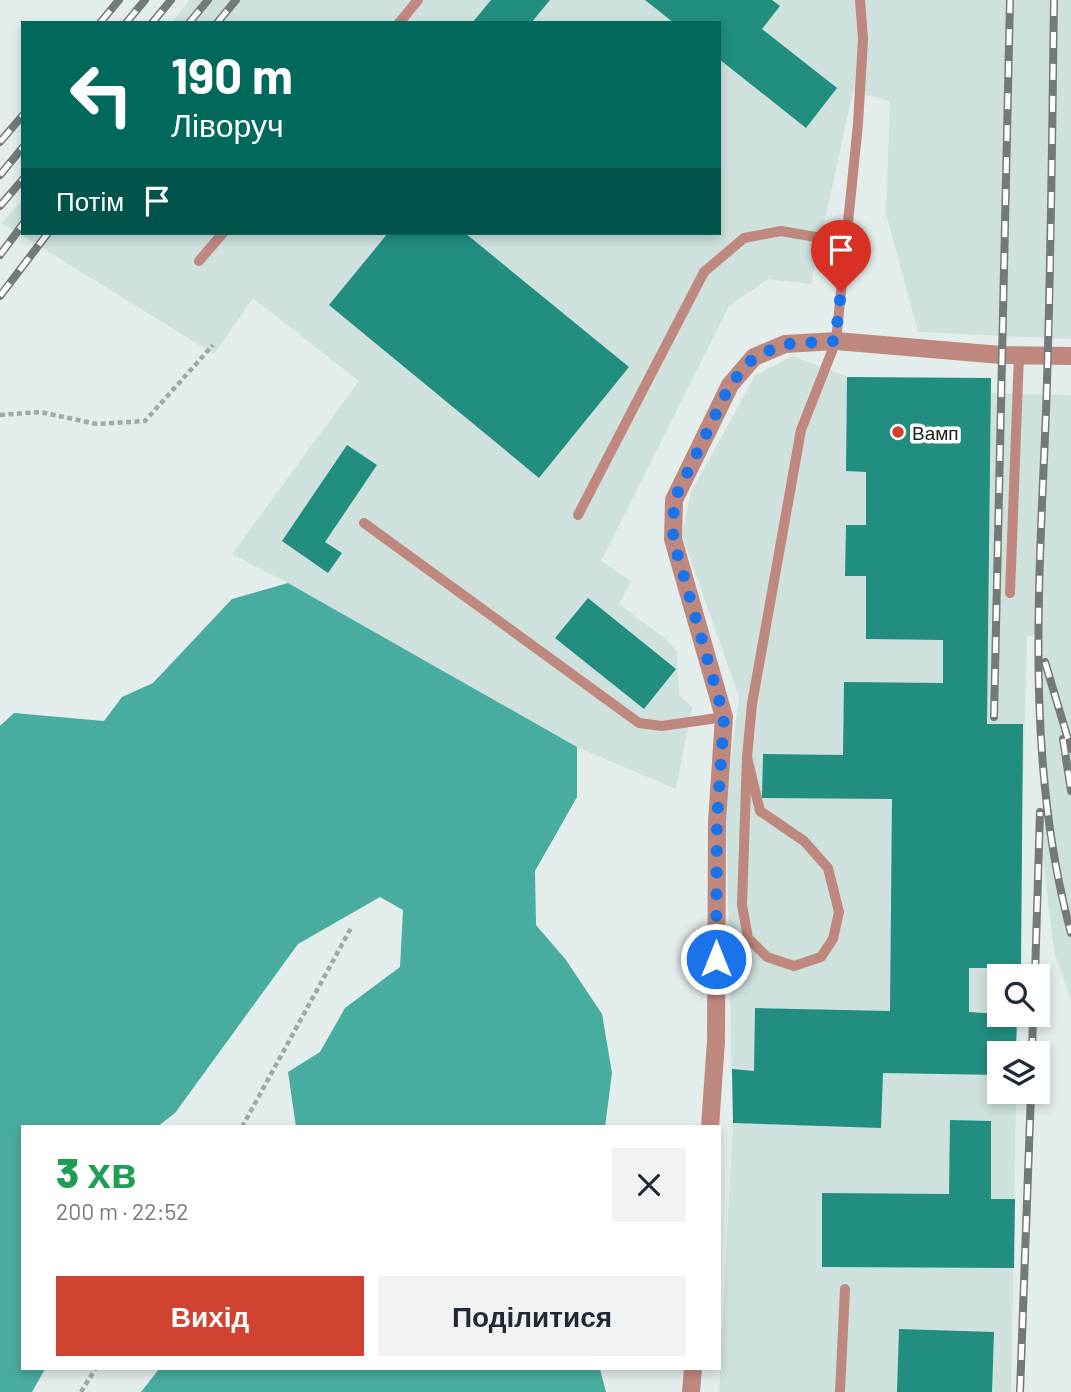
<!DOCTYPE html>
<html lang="uk">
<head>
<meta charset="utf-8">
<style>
  :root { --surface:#fff; --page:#f2f2f3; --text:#1f2937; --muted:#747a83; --accent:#d04330 }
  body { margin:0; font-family:Barlow,sans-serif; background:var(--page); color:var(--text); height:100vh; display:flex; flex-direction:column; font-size:26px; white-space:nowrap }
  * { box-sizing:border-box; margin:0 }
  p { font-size:23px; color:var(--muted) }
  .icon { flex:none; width:38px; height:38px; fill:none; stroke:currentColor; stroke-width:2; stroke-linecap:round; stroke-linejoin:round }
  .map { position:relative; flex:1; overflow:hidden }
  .panel { position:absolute; left:21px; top:1125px; width:700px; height:245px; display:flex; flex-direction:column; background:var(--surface); border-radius:0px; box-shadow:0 4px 10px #0003 }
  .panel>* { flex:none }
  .hud { position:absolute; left:21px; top:21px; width:700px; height:214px; border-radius:0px; box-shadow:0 4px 10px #0003; background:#00695c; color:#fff; overflow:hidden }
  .fabs { position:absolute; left:987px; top:964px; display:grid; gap:14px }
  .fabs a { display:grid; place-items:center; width:63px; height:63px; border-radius:0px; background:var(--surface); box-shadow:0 4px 10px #0003; font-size:35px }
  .pin { position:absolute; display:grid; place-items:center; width:60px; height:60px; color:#fff; margin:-72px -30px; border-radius:50% 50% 50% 0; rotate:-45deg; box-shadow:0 0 7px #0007 }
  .pin .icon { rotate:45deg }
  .me { position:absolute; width:77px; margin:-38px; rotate:0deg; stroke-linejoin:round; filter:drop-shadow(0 0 5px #0008) }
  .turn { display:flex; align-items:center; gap:24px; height:147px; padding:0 35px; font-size:32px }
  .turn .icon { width:91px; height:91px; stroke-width:2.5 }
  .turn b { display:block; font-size:49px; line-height:60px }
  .then { display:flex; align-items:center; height:66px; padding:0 35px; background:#0003; gap:14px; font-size:26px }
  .round { display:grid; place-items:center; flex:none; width:74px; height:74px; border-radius:0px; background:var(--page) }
  .overview { display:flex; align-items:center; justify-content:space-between; height:119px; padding:0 35px }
  h1 { font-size:42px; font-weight:800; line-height:52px; color:#1e9e55 }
  .cta { display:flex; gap:14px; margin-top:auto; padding:14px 35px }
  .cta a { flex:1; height:80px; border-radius:0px; background:var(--accent); color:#fff; font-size:28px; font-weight:800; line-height:80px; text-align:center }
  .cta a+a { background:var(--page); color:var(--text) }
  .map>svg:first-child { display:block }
  .built { fill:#cee1dd }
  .water { fill:#48ac9e }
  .building { fill:#218e80 }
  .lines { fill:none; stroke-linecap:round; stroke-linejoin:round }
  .path { stroke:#a0a8a6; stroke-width:4.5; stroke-dasharray:5 3.5; stroke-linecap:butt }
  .lane { stroke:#bf887e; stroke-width:10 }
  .street { stroke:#bf887e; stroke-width:18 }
  .rail-casing { stroke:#747a78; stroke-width:8 }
  .rail { stroke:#fff; stroke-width:5; stroke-dasharray:16; stroke-linecap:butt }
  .route { stroke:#1a73e8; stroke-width:12; stroke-dasharray:0 21.6 }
  .poi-dot { fill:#d04330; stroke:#fff; stroke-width:2.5 }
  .labels { text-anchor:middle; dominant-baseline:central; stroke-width:7; stroke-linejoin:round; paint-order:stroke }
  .poi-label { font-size:19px; fill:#1b1e1d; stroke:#fff; text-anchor:start }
</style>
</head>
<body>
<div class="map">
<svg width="1071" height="1392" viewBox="0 0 1071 1392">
  <rect width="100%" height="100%" fill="#e3edeb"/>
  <path class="built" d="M190,0H1071V339L918,332L886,213L890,101L853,91L811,284L768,279L729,306L601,561L631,581L619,604L667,640L677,652L679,695L692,707L676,789L577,747L288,583L232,554L359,381L253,298L214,354L2,223L23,199V233H719V23H171Z
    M792,356L848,377L991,378V393L1071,395V1001L1054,951L1042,850V759L1037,635L1027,636L1018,976H999V1015H1017L1016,1053L999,1054V1092H1016L1011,1392H719L733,1123L726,800L739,697L682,535L691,492L755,376Z"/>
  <path class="water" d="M288,583L577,747V797L535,871L536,925L566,960L602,1014L612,1073L605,1127H296L288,1072L320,1052L345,1008L400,967L403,910L380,897L298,944L175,1113L157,1127H23V1368L45,1369L32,1392H0V726L14,713L104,721L122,697L153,683L232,599Z
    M159,1369H600L606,1392H141Z"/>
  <path class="building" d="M491,0H550L531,23H472Z
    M645,0H772L780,6L762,29L837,88L806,128L719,59V23H674Z
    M388,233H465L629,367L539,478L329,305Z
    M847,377L991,378L987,724H1023L1021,968H969V1012L1017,1015L1016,1054H999V1075L883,1073L881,1128L733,1123L732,1069L754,1071L755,1008L890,1011L892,799L762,798L763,754L843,755L844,682L943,683V640L866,639V576H845L846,525H866V472L846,471Z
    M347,445L377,465L325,542L342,553L328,573L282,541Z
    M588,598L676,669L644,709L555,638Z
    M950,1120L991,1121V1199H1015L1014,1268L822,1267V1193L949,1194Z
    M899,1329L994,1332L992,1392H897Z"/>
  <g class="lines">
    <path class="path" d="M0,415L40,412L97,424L145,421L213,345
      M242,1127L351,928
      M81,1392L96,1368"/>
    <path class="lane" d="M399,23L418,0
      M199,261L223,233
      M578,515L704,272L744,238L781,231L845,242
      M364,523L639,723L662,726L724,717
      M1010,593L1019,355
      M747,757L742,905L748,938L767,957L794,966L821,957L833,939L839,912L828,868L804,841L760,811L747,757L752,704L801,430L836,341L858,124L863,39L860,0
      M840,1392L845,1289"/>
    <path class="street" d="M710,1127L716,1041L717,822L724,717L673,539L674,500L730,385L754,357L785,344L836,341L1001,355L1071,356
      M691,1392L693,1368"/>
    <g class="rail-casing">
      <path id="rail" d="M1054,0C1052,137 1051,275 1046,412C1039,586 1025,763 1071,933
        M100,23L119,0
        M126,23L145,0
        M152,23L171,0
        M189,23L208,0
        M217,23L236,0
        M0,142L23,115
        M0,175L23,147
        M0,206L23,179
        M0,255L23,224
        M0,296L48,233
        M1045,662L1071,749
        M994,717L1010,0
        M1063,739L1071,791
        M1035,976L1040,812
        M1032,1054L1033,1015
        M1020,1392L1031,1092"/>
    </g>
    <use href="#rail" class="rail"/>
  </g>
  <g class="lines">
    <path class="route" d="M716,959L717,821L724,717L673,539L674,500L730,385L754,357L785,344L835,341L841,292"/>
  </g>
  <circle class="poi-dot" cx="898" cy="432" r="7"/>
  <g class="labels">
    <g class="poi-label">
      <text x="912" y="432">Вамп</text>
    </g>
  </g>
</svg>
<div class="fabs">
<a><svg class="icon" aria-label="search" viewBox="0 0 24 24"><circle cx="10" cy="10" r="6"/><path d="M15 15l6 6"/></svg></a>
<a><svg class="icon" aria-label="layers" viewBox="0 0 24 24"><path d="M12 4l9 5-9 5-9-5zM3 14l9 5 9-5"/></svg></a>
</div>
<div class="pin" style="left:841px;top:292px;background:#d93025"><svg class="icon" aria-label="arrive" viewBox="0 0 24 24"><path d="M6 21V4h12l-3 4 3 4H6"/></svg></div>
<svg class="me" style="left:716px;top:959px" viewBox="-20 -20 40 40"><circle r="17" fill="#1a73e8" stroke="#fff" stroke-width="3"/><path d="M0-11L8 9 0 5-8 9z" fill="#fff"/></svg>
<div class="hud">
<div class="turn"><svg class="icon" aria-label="left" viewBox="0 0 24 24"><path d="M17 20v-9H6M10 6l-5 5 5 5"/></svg><div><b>190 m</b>Ліворуч</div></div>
<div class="then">Потім<svg class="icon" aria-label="arrive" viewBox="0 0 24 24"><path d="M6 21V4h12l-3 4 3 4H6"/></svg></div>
</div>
<section class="panel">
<div class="overview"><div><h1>3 хв</h1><p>200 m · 22:52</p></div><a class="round"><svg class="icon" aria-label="close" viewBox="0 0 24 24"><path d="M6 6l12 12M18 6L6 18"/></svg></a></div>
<div class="cta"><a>Вихід</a><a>Поділитися</a></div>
</section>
</div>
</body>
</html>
